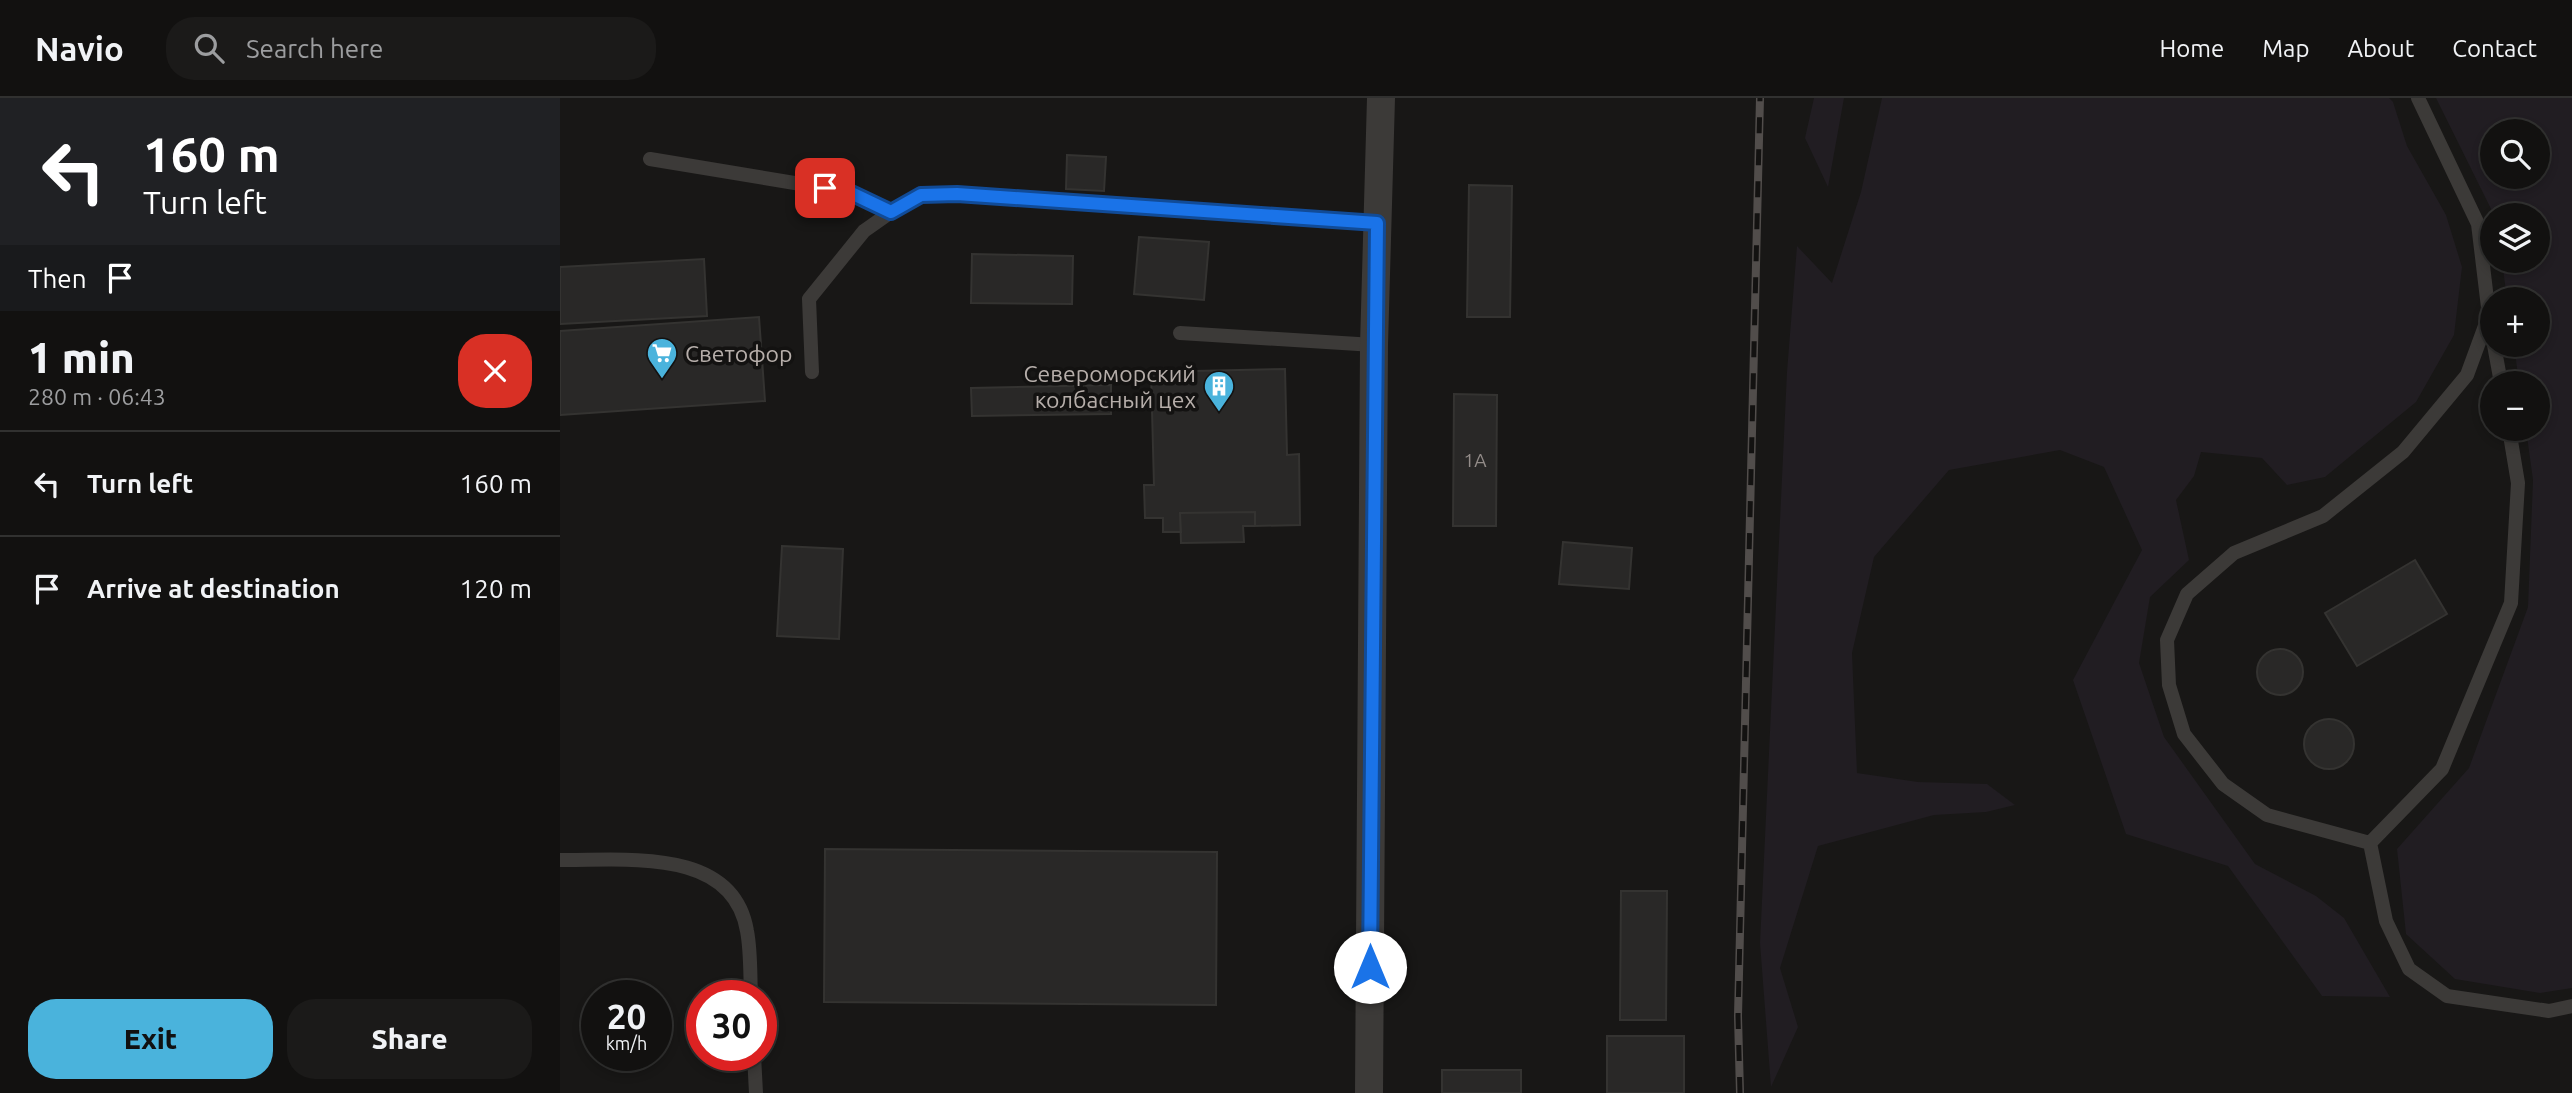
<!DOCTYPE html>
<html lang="en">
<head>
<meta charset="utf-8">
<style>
  :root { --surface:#121110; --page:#1b1a19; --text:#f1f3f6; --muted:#9c9d9f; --line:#313130; --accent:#4ab3dc }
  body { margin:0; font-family:Ubuntu,sans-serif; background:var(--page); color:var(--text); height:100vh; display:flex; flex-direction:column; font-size:26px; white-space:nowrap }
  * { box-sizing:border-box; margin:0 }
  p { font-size:23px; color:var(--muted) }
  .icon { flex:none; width:38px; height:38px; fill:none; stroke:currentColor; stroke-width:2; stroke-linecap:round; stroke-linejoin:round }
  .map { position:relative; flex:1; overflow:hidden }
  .panel { display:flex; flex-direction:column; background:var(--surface); width:560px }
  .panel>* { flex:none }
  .top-card { background:#202124; color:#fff; overflow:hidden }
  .controls { position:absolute; left:1920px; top:21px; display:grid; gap:14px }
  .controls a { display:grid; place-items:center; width:70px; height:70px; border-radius:50%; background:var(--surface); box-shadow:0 4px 10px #0003,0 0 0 2px var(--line); font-size:35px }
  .speed { position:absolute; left:21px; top:882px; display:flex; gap:14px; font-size:35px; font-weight:700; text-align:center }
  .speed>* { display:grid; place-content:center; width:91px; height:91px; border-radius:50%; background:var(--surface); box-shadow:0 4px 10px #0003,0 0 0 2px var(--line); line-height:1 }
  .speed small { font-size:18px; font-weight:400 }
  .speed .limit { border:10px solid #d22; background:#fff; color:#111 }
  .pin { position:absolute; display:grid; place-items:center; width:60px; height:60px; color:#fff; margin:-30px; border-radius:14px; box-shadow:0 4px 10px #0006 }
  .me { position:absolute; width:77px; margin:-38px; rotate:0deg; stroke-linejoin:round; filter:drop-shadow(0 0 5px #0008) }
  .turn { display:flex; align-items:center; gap:24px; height:147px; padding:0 28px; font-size:32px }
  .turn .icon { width:91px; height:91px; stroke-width:2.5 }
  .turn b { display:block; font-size:49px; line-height:60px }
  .then { display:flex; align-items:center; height:66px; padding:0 28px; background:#0003; gap:14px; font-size:26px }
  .round { display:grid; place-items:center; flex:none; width:74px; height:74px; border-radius:28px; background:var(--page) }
  .summary { display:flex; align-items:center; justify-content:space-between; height:119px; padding:0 28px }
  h1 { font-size:42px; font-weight:800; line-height:52px }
  .cta { display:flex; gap:14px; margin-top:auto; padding:14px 28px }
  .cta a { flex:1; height:80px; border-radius:28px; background:var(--accent); color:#111; font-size:28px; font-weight:800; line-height:80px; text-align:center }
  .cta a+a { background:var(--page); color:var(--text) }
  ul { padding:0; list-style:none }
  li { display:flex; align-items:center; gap:21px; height:105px; padding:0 28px; border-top:2px solid var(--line) }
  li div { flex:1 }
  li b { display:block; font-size:26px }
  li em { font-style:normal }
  header { display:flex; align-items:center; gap:42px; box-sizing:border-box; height:98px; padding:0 35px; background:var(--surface); border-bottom:2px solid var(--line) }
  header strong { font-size:33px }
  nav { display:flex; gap:38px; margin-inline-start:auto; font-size:24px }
  .search { width:490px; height:63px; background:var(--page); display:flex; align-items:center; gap:18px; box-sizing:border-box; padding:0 24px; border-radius:28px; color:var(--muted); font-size:26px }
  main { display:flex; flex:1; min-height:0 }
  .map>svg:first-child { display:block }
  .green { fill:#211d22; fill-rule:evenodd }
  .building { fill:#292827; stroke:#343331; stroke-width:2 }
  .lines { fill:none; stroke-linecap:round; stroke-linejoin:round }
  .lane { stroke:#3c3a38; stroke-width:14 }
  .street { stroke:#3c3a38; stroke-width:28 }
  .rail-casing { stroke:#514d4b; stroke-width:8 }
  .rail { stroke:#131211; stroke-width:5; stroke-dasharray:16; stroke-linecap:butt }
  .route-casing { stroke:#114b97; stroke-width:18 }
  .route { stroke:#1a73e8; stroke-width:12 }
  .labels { text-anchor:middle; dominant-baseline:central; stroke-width:7; stroke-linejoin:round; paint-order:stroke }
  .number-label { font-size:19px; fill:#938c89 }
  .poi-label { font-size:23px; fill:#b6aeaa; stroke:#131211; text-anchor:start }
</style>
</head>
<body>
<header>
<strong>Navio</strong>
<div class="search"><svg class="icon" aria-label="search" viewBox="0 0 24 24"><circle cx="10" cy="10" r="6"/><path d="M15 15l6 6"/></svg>Search here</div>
<nav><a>Home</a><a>Map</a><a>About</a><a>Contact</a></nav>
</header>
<main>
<section class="panel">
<div class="top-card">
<div class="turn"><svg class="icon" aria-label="left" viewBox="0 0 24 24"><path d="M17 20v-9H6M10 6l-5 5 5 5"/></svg><div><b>160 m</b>Turn left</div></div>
<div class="then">Then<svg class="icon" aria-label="arrive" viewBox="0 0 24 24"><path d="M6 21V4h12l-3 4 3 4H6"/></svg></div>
</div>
<div class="summary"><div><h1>1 min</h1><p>280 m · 06:43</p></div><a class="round" style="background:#d93025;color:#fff"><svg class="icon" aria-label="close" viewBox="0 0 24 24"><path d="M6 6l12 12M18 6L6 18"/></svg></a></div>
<ul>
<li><svg class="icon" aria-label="left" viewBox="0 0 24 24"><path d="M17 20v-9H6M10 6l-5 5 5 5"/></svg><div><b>Turn left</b></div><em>160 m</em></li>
<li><svg class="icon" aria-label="arrive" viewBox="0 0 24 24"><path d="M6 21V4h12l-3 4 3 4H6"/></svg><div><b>Arrive at destination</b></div><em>120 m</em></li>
</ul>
<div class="cta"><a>Exit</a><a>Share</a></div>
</section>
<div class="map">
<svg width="2012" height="995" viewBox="0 0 2012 995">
  <rect width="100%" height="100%" fill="#181716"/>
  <path class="green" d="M1254,0H1284L1268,89L1245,40Z
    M1322,0H1829L1833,4L1847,48L1886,117L1902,169L1894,237L1856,304L1765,379L1727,387L1702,360L1641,354L1634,378L1616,402L1629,462L1590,499L1579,565L1604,639L1695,766L1756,798L1784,820L1830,899L1762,898L1668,768L1566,736L1513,582L1582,452L1544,369L1500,352L1389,372L1314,459L1292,555L1297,675L1358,684L1427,686L1455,707L1426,714L1374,717L1258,748L1220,870L1238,929L1211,989L1200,845L1227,274L1237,148L1272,185L1301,94Z
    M1876,0H2012V890L1980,895L1895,881L1846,836L1837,751L1909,670L1968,509L1973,382L1966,331H1978V285H1959L1954,247H1978V201H1947L1942,163H1978V117H1934ZM1932,33H1978V79H1932Z"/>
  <path class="building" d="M507,57L546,59L544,93L506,91Z
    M909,87L952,88L950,219H907Z
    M579,139L649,144L644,202L574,196Z
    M412,156L513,158L512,206L411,205Z
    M144,161L147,218L0,226V169Z
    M199,219L205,303L0,317V233Z
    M725,271L727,357L739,356L740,427L695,428V414L620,415L621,434H603V420H585L584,387H594L591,274Z
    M551,287V316L412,318L411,290Z
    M894,296L937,297L936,428H893Z
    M695,414V428H683L684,444L621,445L620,415Z
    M1003,444L1072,450L1069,491L999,486Z
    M222,448L283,451L279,541L217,538Z
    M1855,462L1887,516L1797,568L1765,515Z
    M1697 574a23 23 0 1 1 46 0a23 23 0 1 1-46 0Z
    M1744 646a25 25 0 1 1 50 0a25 25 0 1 1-50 0Z
    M265,751L657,754L656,907L264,904Z
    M1061,793H1107L1106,922H1060Z
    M1047,938H1124V995H1047Z
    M882,972H961V995H882Z"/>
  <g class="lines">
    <path class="lane" d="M1858,0L1918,126L1930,226
      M90,61L289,94L331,114L361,97L397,96L817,125
      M620,235L814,247
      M1934,247L1941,285
      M252,274L249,201L304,133L331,114
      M1949,331L1958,385L1951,505L1882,671L1810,745L1826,823L1849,871L1887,898L1989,913L2012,908
      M1810,745L1707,717L1663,686L1624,636L1609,587L1607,542L1627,496L1674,455L1763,418L1843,354L1907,277L1929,217
      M0,762C64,763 173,748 187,833C191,854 190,877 191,898
      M194,957L196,995"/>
    <path class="street" d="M809,995L814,247L821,0"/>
    <g class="rail-casing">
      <path id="rail" d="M1180,995L1178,918L1200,0"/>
    </g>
    <use href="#rail" class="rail"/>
  </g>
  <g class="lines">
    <g class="route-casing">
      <path id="route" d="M265,90L289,94L331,114L361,97L397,96L817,125L810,869"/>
    </g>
    <use href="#route" class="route"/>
  </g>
  <defs>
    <g id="supermarket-pin" transform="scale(1.575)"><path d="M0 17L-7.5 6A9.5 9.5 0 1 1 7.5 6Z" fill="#4ab3dc" stroke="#131211"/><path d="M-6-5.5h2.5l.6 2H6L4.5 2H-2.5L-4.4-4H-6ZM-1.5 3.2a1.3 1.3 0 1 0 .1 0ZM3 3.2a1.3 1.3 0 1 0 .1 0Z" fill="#fff"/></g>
    <g id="building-pin" transform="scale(1.575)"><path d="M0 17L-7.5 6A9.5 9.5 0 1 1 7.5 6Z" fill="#4ab3dc" stroke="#131211"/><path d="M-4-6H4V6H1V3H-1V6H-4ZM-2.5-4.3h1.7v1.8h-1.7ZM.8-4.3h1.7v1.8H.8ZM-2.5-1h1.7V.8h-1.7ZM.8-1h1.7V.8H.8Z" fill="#fff"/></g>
  </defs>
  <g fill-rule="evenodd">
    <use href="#supermarket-pin" x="102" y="255"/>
    <use href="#building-pin" x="659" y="288"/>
  </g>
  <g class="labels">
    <g class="number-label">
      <text x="915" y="362">1А</text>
    </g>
    <g class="poi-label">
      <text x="125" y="255">Светофор</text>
      <text x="636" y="275" text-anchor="end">Североморский<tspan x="636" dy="26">колбасный цех</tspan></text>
    </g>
  </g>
</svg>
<div class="controls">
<a><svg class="icon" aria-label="search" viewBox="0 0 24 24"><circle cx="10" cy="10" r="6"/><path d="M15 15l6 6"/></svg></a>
<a><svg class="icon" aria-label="layers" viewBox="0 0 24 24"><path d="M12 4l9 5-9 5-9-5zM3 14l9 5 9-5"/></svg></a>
<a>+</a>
<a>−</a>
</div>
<div class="speed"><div>20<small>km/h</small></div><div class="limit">30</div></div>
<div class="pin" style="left:265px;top:90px;background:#d93025"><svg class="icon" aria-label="arrive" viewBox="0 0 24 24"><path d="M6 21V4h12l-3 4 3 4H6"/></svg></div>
<svg class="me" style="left:810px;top:869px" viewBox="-20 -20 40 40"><circle r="19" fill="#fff"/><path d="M0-13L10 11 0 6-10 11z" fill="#1a73e8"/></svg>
</div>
</main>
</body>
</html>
